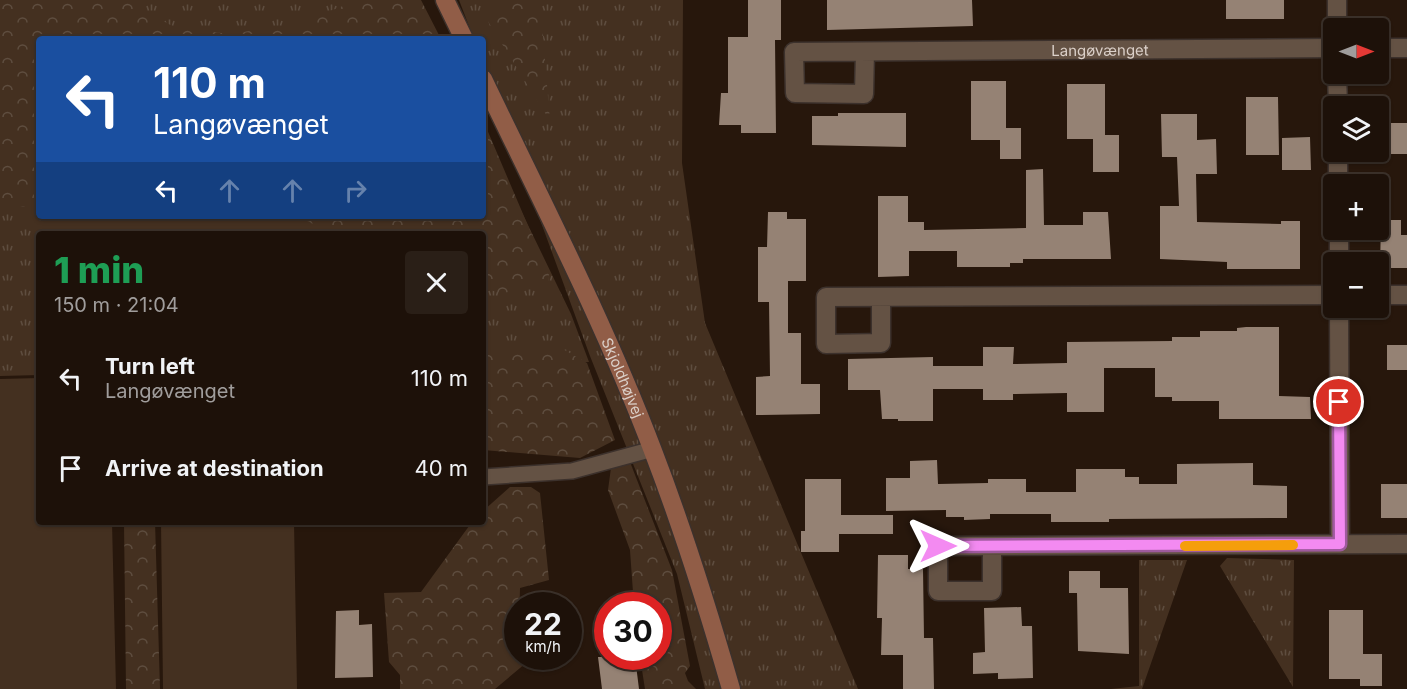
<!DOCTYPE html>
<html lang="en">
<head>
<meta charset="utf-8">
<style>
  :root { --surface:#1d1109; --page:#2a1f17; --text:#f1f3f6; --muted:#a09d9c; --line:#3b312a }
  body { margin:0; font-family:Inter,sans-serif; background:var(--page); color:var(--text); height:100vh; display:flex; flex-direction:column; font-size:22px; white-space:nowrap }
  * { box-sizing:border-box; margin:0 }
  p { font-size:20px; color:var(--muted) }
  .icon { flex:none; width:33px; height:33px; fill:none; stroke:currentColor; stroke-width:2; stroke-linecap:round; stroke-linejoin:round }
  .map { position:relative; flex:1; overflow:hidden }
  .details { position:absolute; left:36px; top:231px; width:450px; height:294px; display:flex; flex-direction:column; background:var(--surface); border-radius:6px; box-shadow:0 2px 4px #0004,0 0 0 2px var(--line) }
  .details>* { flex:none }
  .top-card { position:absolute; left:36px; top:36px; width:450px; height:183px; border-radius:6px; box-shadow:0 2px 4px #0004,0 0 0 2px var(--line); background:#1a4fa0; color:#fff; overflow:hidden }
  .needle { width:39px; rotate:90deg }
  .fabs { position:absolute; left:1323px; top:18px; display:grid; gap:12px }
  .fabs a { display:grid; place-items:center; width:66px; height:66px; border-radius:6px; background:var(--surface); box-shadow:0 2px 4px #0004,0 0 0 2px var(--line); font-size:30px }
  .speed { position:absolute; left:504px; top:592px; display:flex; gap:12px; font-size:30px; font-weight:700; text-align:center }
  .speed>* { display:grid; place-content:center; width:78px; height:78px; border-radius:50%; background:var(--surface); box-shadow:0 2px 4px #0004,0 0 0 2px var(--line); line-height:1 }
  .speed small { font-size:15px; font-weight:400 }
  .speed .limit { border:9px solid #d22; background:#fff; color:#111 }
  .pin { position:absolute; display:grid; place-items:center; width:51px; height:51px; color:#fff; margin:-26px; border:3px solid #fff; border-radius:50%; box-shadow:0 2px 6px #0007 }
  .me { position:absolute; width:66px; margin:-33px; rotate:90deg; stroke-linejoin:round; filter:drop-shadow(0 0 4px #0008) }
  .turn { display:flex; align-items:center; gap:21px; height:126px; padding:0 18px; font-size:27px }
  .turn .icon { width:78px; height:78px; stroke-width:2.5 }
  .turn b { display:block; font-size:42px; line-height:51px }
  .lanes { display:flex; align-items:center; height:57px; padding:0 18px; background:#0003; justify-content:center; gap:30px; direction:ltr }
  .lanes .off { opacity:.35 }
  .round { display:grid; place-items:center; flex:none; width:63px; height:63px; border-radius:6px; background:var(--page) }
  .summary { display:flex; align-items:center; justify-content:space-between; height:102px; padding:0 18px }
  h1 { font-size:36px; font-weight:800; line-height:45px; color:#1e9e55 }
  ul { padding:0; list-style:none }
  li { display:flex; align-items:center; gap:18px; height:90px; padding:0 18px }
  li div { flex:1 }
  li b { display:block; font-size:22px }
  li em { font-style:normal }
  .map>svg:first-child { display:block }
  .grass { fill:url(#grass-tufts) }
  .forest { fill:url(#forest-crowns) }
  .pitch { fill:#443020 }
  .building { fill:#958274 }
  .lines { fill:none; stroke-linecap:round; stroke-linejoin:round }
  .lane-casing { stroke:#3c312c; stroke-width:18 }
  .street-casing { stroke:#3c312c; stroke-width:21 }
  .secondary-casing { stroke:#3c312c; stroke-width:21 }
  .lane { stroke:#645244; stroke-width:15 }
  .street { stroke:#645244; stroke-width:18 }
  .secondary { stroke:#915d47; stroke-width:18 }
  .route-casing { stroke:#9e5a9d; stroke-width:15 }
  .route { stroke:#f38af1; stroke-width:10 }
  .slow { stroke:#f59e0b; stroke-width:10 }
  .labels { text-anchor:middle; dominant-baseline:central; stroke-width:6; stroke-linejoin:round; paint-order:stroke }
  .street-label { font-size:15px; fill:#dbd0c9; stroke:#0b0502 }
</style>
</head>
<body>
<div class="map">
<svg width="1407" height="689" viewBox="0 0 1407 689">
  <defs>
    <pattern id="grass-tufts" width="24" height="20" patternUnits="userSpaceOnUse" patternTransform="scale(1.5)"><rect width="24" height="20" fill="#443020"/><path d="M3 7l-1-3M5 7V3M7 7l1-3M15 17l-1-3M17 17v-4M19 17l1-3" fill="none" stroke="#5e4d3f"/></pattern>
    <pattern id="forest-crowns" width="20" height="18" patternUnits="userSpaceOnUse" patternTransform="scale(1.5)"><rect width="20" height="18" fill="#443020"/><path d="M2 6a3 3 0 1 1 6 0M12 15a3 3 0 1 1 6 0" fill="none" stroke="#5e4d3f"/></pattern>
  </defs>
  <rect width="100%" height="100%" fill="#27170c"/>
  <path class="grass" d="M0,0H419L438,39H39V216H483V132L571,314L589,362L483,364V234H39V375L0,376Z
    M459,0H683L682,163L705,323L858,689H705L677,574L590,356L483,64V39H474Z
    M1227,558L1294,560L1293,687L1220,566Z
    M1139,560H1187L1142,689H1111L1139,686Z"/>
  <path class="forest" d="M0,0H126L174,27L229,34L295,24L359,0H421L441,39H39V209L0,203Z
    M508,0H540L550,121L484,15Z
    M483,120L549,275L548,283L504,293L483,289V234H333L297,216H483Z
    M483,348H561L587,363L615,440L580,458L483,450Z
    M630,462L672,570L690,666L685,673L688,681L696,689H645L640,657H658V606H634L630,550L608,490L611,468Z
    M510,487H531L540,493L549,580L520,588L518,657H525L526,663L495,689H400V675L389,662L384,593L421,592L472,522H483V511Z
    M124,522H155L160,689H126Z"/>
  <path class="pitch" d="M39,378V522H112L116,689H0V379Z
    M161,522H294L297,689H163Z"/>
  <path class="building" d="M748,0H781V40H775L776,133H741V125H719L721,93H728V37H748Z
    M827,0H972L973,26L827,30Z
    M1226,0H1284V19H1226Z
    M971,81H1006V128H1021V159H1000V140H971Z
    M1067,84H1105V135H1119V172H1093V139H1067Z
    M1246,97H1278L1279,155H1246Z
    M838,113H906V147L812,145V116H838Z
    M1161,114H1197V140L1216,139L1217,174H1196L1197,222L1281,224V221H1300V269H1227V262L1160,259V206H1179L1177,157H1162Z
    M1378,123H1407V154H1378Z
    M1310,137L1311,170H1282V138Z
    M1043,169L1044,225H1083V212H1108L1111,259H1023V263H1010V267H957V251H909V276L878,277V196H908V222H924V230L1026,228V170Z
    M768,212H787V219H806V281H788V333H801V384H820V414L756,415V377L770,376L769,302H758V247H767Z
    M1381,220H1401V235H1407V268H1380Z
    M1246,327H1279V396L1310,397L1311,419H1219V401H1172V397H1155V368H1104V412H1067V393L1013,394V400H983V389H933V421H898V419H882L880,390H848V359L933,357V366H983V347H1014L1013,364L1067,363V342L1172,341V337H1200V331H1237V328Z
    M1387,345H1407V370H1387Z
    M937,460L938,484L988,483V479H1026V492H1076V469H1125V477H1139V484H1177V464L1253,463V485L1287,486V518L1109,519V522H1051V514H990V519L964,520V517H946V510L886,511V478H910V461Z
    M805,479H841V515H893V534H839V552H801V531H805Z
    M1381,484H1407V518H1381Z
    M878,555H908V569H923L924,638H933L934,689H903V655H881L882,618H877Z
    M1069,571H1100V588H1128L1129,654L1078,651L1077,593H1069Z
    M1021,607L1022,626H1032L1033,678L998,679V673L973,674V653L985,652L984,608Z
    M359,610V625L372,624L373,677L335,678L336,611Z
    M1329,610H1363V654H1382V686H1360V679H1329Z
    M598,657H635L639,689H602Z"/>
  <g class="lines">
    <g class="lane-casing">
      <path id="lane" d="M483,477L572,471L653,449"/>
    </g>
    <g class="street-casing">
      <g id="street">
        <path d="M1337,0V28"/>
        <path d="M1378,48H1407"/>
        <path id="s1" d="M865,52L864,94L795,93L794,52L1334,48"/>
        <path d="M1337,74L1338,106"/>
        <path d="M1338,152V184"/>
        <path d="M1339,230V262"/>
        <path d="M1378,295H1407"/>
        <path d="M881,297V343L826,344V297L1334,295"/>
        <path d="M1339,308L1340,544"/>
        <path d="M992,546V591H938V546L1407,544"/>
      </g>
    </g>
    <g class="secondary-casing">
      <g id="secondary">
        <path d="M445,0L464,39"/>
        <path id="s2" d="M483,79C542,202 605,324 653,451C683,529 708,609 731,689"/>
      </g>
    </g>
    <use href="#lane" class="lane"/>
    <use href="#street" class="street"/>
    <use href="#secondary" class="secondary"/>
  </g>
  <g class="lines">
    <g class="route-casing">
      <path id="route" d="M938,546L1340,544L1339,402"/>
    </g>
    <use href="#route" class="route"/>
    <path class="slow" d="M1185,546L1293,545"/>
  </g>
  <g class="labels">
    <g class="street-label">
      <text stroke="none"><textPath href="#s1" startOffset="458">Langøvænget</textPath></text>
      <text stroke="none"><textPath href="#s2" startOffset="330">Skjoldhøjvej</textPath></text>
    </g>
  </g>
</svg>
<div class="fabs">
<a><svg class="needle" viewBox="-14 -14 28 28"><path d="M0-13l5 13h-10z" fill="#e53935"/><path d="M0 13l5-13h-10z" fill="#a09d9c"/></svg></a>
<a><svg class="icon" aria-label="layers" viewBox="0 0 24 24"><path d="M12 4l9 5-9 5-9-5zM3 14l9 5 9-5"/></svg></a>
<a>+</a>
<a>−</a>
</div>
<div class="speed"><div>22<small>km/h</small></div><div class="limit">30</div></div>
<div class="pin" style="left:1339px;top:402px;background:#d93025"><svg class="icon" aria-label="arrive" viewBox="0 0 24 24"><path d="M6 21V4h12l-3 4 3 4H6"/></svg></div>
<svg class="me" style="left:938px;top:546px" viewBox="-20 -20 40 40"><path d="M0-17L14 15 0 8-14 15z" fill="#f38af1" stroke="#fff" stroke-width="4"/></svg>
<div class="top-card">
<div class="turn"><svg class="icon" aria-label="left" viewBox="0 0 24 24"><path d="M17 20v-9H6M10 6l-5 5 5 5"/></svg><div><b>110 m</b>Langøvænget</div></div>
<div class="lanes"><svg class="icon" aria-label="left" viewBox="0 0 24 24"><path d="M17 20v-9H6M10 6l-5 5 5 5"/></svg><svg class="icon off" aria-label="ahead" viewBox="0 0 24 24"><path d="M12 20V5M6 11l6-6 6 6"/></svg><svg class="icon off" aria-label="ahead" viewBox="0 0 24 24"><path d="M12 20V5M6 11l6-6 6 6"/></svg><svg class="icon off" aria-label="right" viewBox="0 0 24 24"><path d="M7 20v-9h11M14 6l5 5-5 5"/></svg></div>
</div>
<section class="details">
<div class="summary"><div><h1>1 min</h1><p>150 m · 21:04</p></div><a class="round"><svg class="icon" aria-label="close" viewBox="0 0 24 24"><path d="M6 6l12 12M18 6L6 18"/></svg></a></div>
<ul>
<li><svg class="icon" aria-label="left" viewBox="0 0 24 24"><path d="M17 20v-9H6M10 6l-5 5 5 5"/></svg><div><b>Turn left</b><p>Langøvænget</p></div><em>110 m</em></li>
<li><svg class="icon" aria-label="arrive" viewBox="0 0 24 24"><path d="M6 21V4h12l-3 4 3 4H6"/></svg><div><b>Arrive at destination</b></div><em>40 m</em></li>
</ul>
</section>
</div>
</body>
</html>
